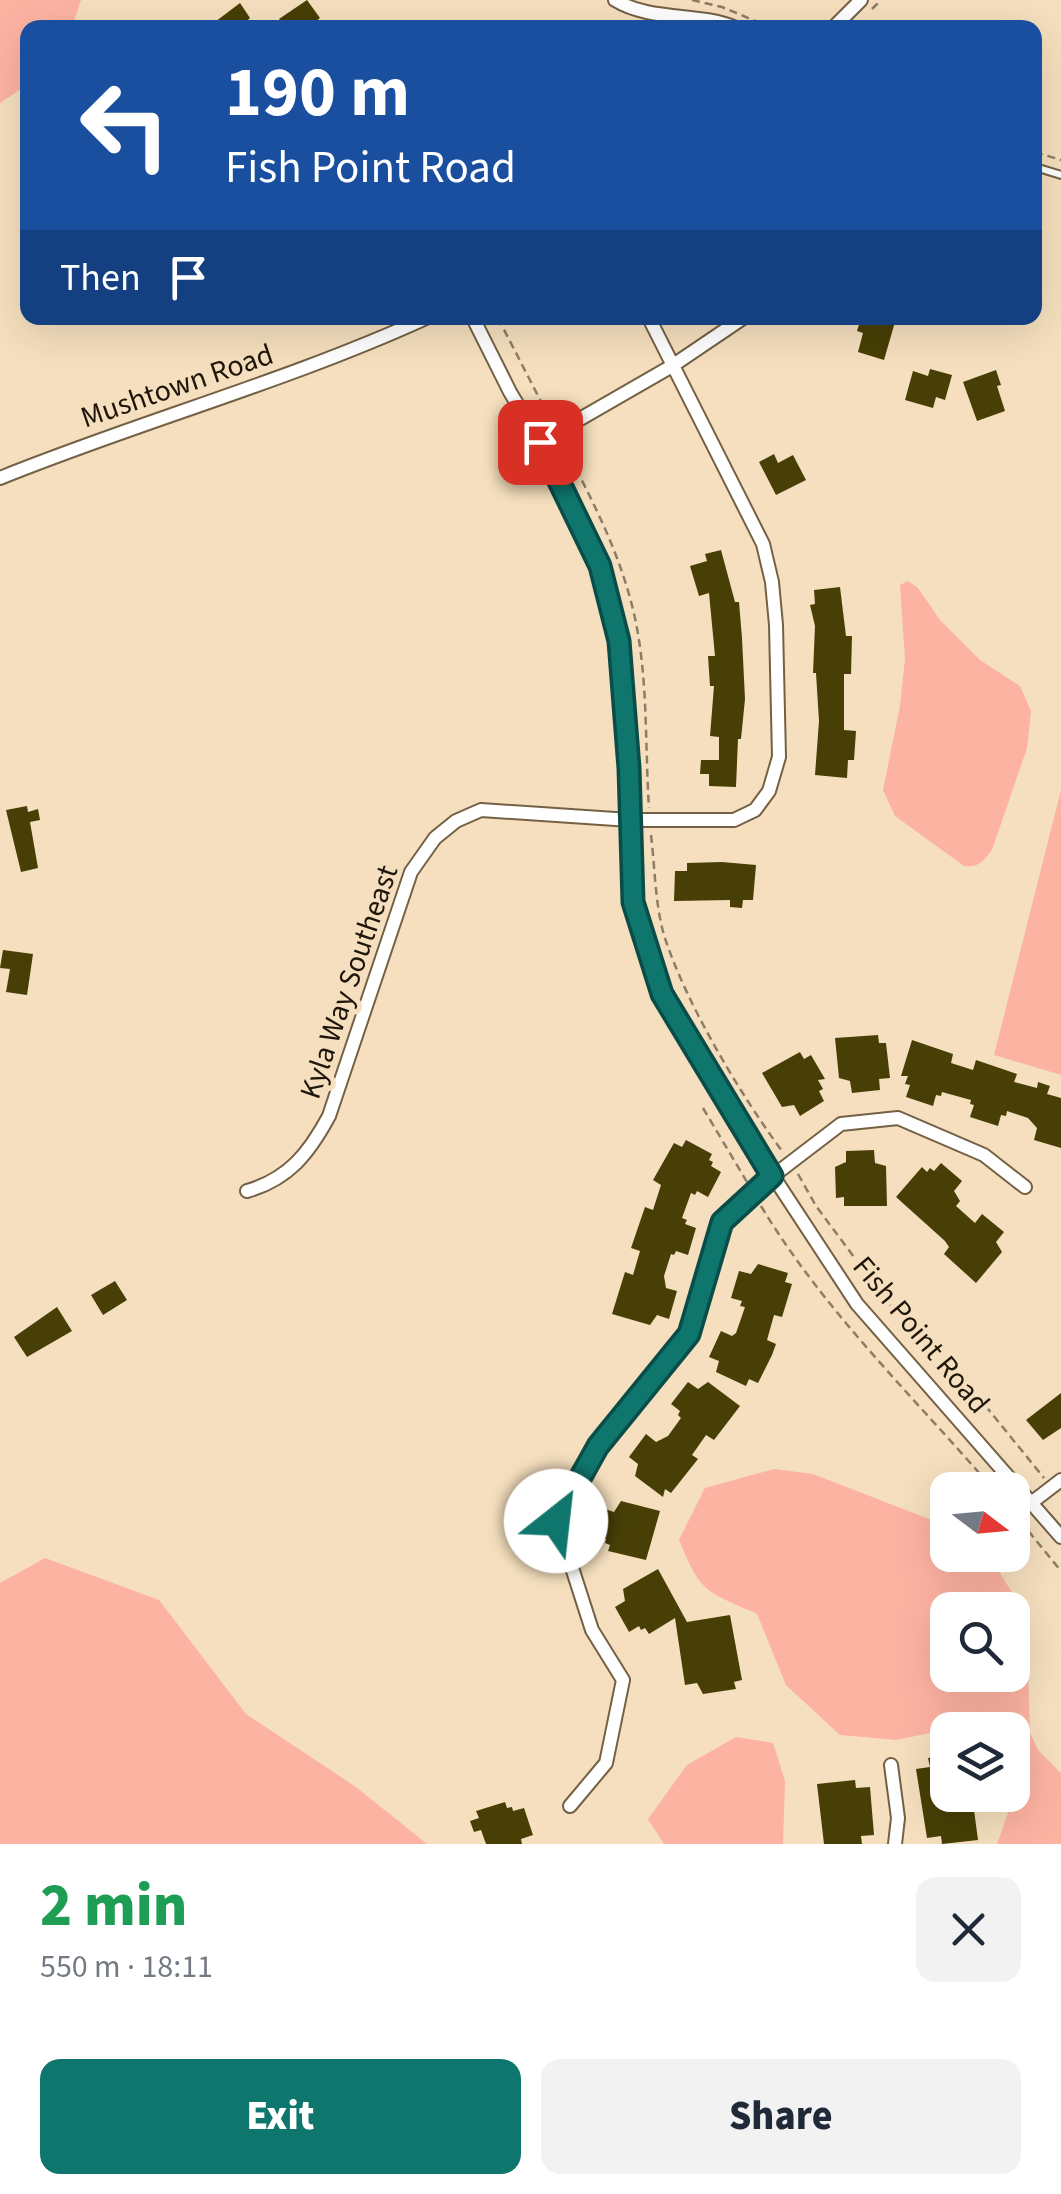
<!DOCTYPE html>
<html lang="en">
<head>
<meta charset="utf-8">
<style>
  :root { --surface:#fff; --page:#f2f2f3; --text:#1f2937; --muted:#747a83; --accent:#0f766e }
  body { margin:0; font-family:"Source Sans 3",sans-serif; background:var(--page); color:var(--text); height:100vh; display:flex; flex-direction:column; font-size:38px; white-space:nowrap }
  * { box-sizing:border-box; margin:0 }
  p { font-size:32px; color:var(--muted) }
  .icon { flex:none; width:55px; height:55px; fill:none; stroke:currentColor; stroke-width:2; stroke-linecap:round; stroke-linejoin:round }
  .map { position:relative; height:1844px; overflow:hidden }
  .drawer { display:flex; flex-direction:column; background:var(--surface); flex:1 }
  .drawer>* { flex:none }
  .hud { position:absolute; left:20px; top:20px; width:1022px; height:305px; border-radius:20px; box-shadow:0 10px 40px #0002; background:#1a4fa0; color:#fff; overflow:hidden }
  .needle { width:65px; rotate:106deg }
  .fabs { position:absolute; left:930px; top:1472px; display:grid; gap:20px }
  .fabs a { display:grid; place-items:center; width:100px; height:100px; border-radius:20px; background:var(--surface); box-shadow:0 10px 40px #0002; font-size:50px }
  .pin { position:absolute; display:grid; place-items:center; width:85px; height:85px; color:#fff; margin:-42px; border-radius:20px; box-shadow:0 5px 15px #0006 }
  .me { position:absolute; width:110px; margin:-55px; rotate:29deg; stroke-linejoin:round; filter:drop-shadow(0 0 8px #0008) }
  .turn { display:flex; align-items:center; gap:35px; height:210px; padding:0 40px; font-size:45px }
  .turn .icon { width:130px; height:130px; stroke-width:2.5 }
  .turn b { display:block; font-size:70px; line-height:85px }
  .then { display:flex; align-items:center; height:95px; padding:0 40px; background:#0003; gap:20px; font-size:38px }
  .round { display:grid; place-items:center; flex:none; width:105px; height:105px; border-radius:20px; background:var(--page) }
  .headline { display:flex; align-items:center; justify-content:space-between; height:170px; padding:0 40px }
  h1 { font-size:60px; font-weight:800; line-height:75px; color:#1e9e55 }
  .primary-button { display:flex; gap:20px; margin-top:auto; padding:20px 40px }
  .primary-button a { flex:1; height:115px; border-radius:20px; background:var(--accent); color:#fff; font-size:40px; font-weight:800; line-height:115px; text-align:center }
  .primary-button a+a { background:var(--page); color:var(--text) }
  .map>svg:first-child { display:block }
  .green { fill:#fdb3a2; fill-rule:evenodd }
  .building { fill:#473f05 }
  .lines { fill:none; stroke-linecap:round; stroke-linejoin:round }
  .lane-casing { stroke:#746144; stroke-width:10 }
  .street-casing { stroke:#746144; stroke-width:16 }
  .path { stroke:#8d7d67; stroke-width:2.5; stroke-dasharray:8 5; stroke-linecap:butt }
  .lane { stroke:#fff; stroke-width:6 }
  .street { stroke:#fff; stroke-width:12 }
  .route-casing { stroke:#0a4d48; stroke-width:25 }
  .route { stroke:#0f766e; stroke-width:18 }
  .labels { text-anchor:middle; dominant-baseline:central; stroke-width:10; stroke-linejoin:round; paint-order:stroke }
  .street-label { font-size:30px; fill:#1e160a; stroke:#f5dfbe }
</style>
</head>
<body>
<div class="map">
<svg width="1061" height="1844" viewBox="0 0 1061 1844">
  <rect width="100%" height="100%" fill="#f5dfbe"/>
  <path class="green" d="M0,0H81L72,27L28,28L27,85L0,103Z
    M908,581L918,588L940,620L980,660L1020,686L1031,711L1027,748L992,850C983,861 979,868 964,866L895,816L883,790L900,706L905,659L900,585Z
    M1061,790V1075L994,1055Z
    M774,1469L813,1474L947,1526L948,1555H989L1019,1604L1027,1638L1030,1733L1038,1750L1061,1773V1844H997L1018,1785L1013,1767L1012,1730H997L984,1722L896,1740L840,1735L786,1685L757,1614C705,1590 702,1595 679,1540L705,1488ZM1012,1610V1675H948V1610Z
    M45,1558L159,1600L246,1714L356,1787L427,1844H0V1583Z
    M736,1737L773,1743L785,1781L783,1844H664L648,1819L687,1765Z"/>
  <path class="building" d="M307,0L320,18L307,28H285L279,19Z
    M240,3L250,18L239,28H207Z
    M861,318L895,322L884,360L858,352L863,333L857,331Z
    M930,369L952,375L945,400L936,397L933,408L905,400L913,371L928,376Z
    M996,370L1001,385L997,386L1005,411L977,421L963,382Z
    M774,454L778,463L793,455L806,480L776,495L759,462Z
    M721,550L735,602H739L742,638L745,699L741,739H738L736,787L709,786V774H700L701,760H719V737L710,736L714,686H710L708,656H715L709,593L699,596L690,566L707,561L705,554Z
    M840,587L846,636H852L851,674H844V730L856,731L854,760H848L847,778L815,775L819,721L816,673H813L815,626L810,605L815,604L814,590Z
    M27,806L28,812L38,809L40,820L30,822L38,868L21,872L6,810Z
    M722,862L756,865L753,900H743L742,908L730,907V900L674,901L675,871H687V863Z
    M3,950L33,954L27,995L6,992L10,969L0,968Z
    M878,1035L879,1043H886L890,1078L879,1079L880,1090L852,1093L850,1081L839,1078L835,1038Z
    M912,1040L953,1054L951,1063L973,1070L976,1060L1017,1074L1014,1082L1037,1088L1038,1082L1050,1086L1047,1094L1061,1098V1148L1034,1140L1037,1128L1028,1118L1007,1111L1006,1116L1001,1115L998,1126L970,1117L974,1105L970,1104L971,1100L942,1092L941,1096L936,1095L933,1106L906,1097L910,1085L905,1084L908,1076H901Z
    M800,1052L804,1059L811,1055L825,1079L818,1080L823,1089L819,1091L824,1101L800,1116L794,1105L782,1107L762,1073Z
    M686,1140L712,1154L709,1160L713,1162L711,1166L721,1172L708,1197L697,1191L695,1195L691,1193L682,1218L687,1220L685,1224L696,1228L688,1255L676,1251L674,1255L671,1254L664,1276L666,1288L677,1291L669,1319L657,1315L650,1325L612,1314L625,1272L633,1275L640,1251L631,1248L645,1207L653,1210L661,1185L653,1180L674,1143L682,1147Z
    M874,1150L875,1163L886,1166L887,1206H844V1197L836,1198L835,1167L846,1162V1151Z
    M941,1163L962,1181L954,1191L960,1201L956,1206L975,1223L982,1214L1004,1232L996,1242L1002,1252L976,1283L944,1254L949,1247L945,1241L896,1197L922,1167L927,1172L930,1168L934,1171Z
    M758,1264L788,1273L785,1282L792,1284L782,1317L774,1315L767,1340L776,1344L772,1355L758,1383L749,1379L746,1386L716,1372L719,1361L709,1357L721,1331L732,1336L736,1333L745,1307L740,1306L742,1301L731,1298L739,1271L751,1274Z
    M115,1281L127,1300L103,1315L91,1295Z
    M57,1307L72,1331L27,1357L14,1337Z
    M688,1382L698,1389L708,1382L740,1406L714,1440L706,1435L692,1455L698,1459L671,1493L665,1489L663,1497L635,1476L638,1464L629,1457L646,1434L656,1442L668,1436L681,1418L678,1415L680,1411L671,1404Z
    M1061,1393V1428L1043,1440L1026,1420Z
    M621,1501L660,1511L646,1560L608,1551L610,1545L605,1543L606,1539L595,1536L602,1508L614,1512Z
    M658,1569L687,1622L730,1615L742,1680L734,1682L736,1689L703,1694L697,1683L685,1685L675,1618L649,1634L645,1628L641,1630L639,1626L629,1632L615,1607L625,1601L623,1589Z
    M948,1755V1795H972L978,1840L942,1844L941,1836L927,1838L916,1769L930,1767L928,1758Z
    M855,1780L856,1788L870,1787L874,1835L861,1836L862,1844H824L817,1784Z
    M505,1802L507,1808L512,1807L513,1811L524,1808L533,1835L521,1839L522,1844H486L481,1830L474,1832L470,1821L479,1818L476,1811Z"/>
  <g class="lines">
    <g class="lane-casing">
      <path id="lane" d="M1035,167L1061,175"/>
    </g>
    <g class="street-casing">
      <path id="street" d="M615,0C651,22 699,12 736,28
        M833,28L861,0
        M473,318L510,392L555,467L600,566L619,641L629,768L633,903L662,994L773,1176L857,1304L1061,1537
        M540,442L672,366L743,318
        M0,478C141,421 288,381 426,318
        M247,1191C289,1179 309,1153 329,1116L411,872L435,838L456,821L481,810L630,820H734L755,810L769,791L779,757L776,625L772,582L763,544L649,318
        M1031,1503L1061,1480
        M891,1765L898,1818L895,1844
        M570,1806L606,1763L623,1680L592,1630L557,1521L598,1446L689,1334L722,1222L773,1176L841,1124L898,1118L984,1155L1025,1187"/>
    </g>
    <path class="path" d="M692,0L722,7L772,28
      M872,9L881,0
      M1035,152L1061,160
      M498,318L551,421
      M564,446C594,503 623,559 636,623C648,683 645,747 649,808
      M651,835C655,867 655,904 664,935C685,1002 740,1094 782,1151
      M703,1108L747,1182
      M798,1174L816,1206L889,1304L984,1404L1044,1478
      M761,1206C824,1311 914,1397 994,1490
      M1012,1511L1061,1571"/>
    <use href="#lane" class="lane"/>
    <use href="#street" class="street"/>
  </g>
  <g class="lines">
    <g class="route-casing">
      <path id="route" d="M540,442L600,566L619,641L629,768L633,902L662,994L772,1176L722,1222L689,1334L598,1446L556,1521"/>
    </g>
    <use href="#route" class="route"/>
  </g>
  <g class="labels">
    <g class="street-label">
      <text transform="translate(177 386) rotate(-19)">Mushtown Road</text>
      <text transform="translate(349 982) rotate(-71)">Kyla Way Southeast</text>
      <text transform="translate(921 1335) rotate(50)">Fish Point Road</text>
    </g>
  </g>
</svg>
<div class="fabs">
<a><svg class="needle" viewBox="-14 -14 28 28"><path d="M0-13l5 13h-10z" fill="#e53935"/><path d="M0 13l5-13h-10z" fill="#747a83"/></svg></a>
<a><svg class="icon" aria-label="search" viewBox="0 0 24 24"><circle cx="10" cy="10" r="6"/><path d="M15 15l6 6"/></svg></a>
<a><svg class="icon" aria-label="layers" viewBox="0 0 24 24"><path d="M12 4l9 5-9 5-9-5zM3 14l9 5 9-5"/></svg></a>
</div>
<div class="pin" style="left:540px;top:442px;background:#d93025"><svg class="icon" aria-label="arrive" viewBox="0 0 24 24"><path d="M6 21V4h12l-3 4 3 4H6"/></svg></div>
<svg class="me" style="left:556px;top:1521px" viewBox="-20 -20 40 40"><circle r="19" fill="#fff"/><path d="M0-13L10 11 0 6-10 11z" fill="#0f766e"/></svg>
<div class="hud">
<div class="turn"><svg class="icon" aria-label="left" viewBox="0 0 24 24"><path d="M17 20v-9H6M10 6l-5 5 5 5"/></svg><div><b>190 m</b>Fish Point Road</div></div>
<div class="then">Then<svg class="icon" aria-label="arrive" viewBox="0 0 24 24"><path d="M6 21V4h12l-3 4 3 4H6"/></svg></div>
</div>
</div>
<section class="drawer">
<div class="headline"><div><h1>2 min</h1><p>550 m · 18:11</p></div><a class="round"><svg class="icon" aria-label="close" viewBox="0 0 24 24"><path d="M6 6l12 12M18 6L6 18"/></svg></a></div>
<div class="primary-button"><a>Exit</a><a>Share</a></div>
</section>
</body>
</html>
